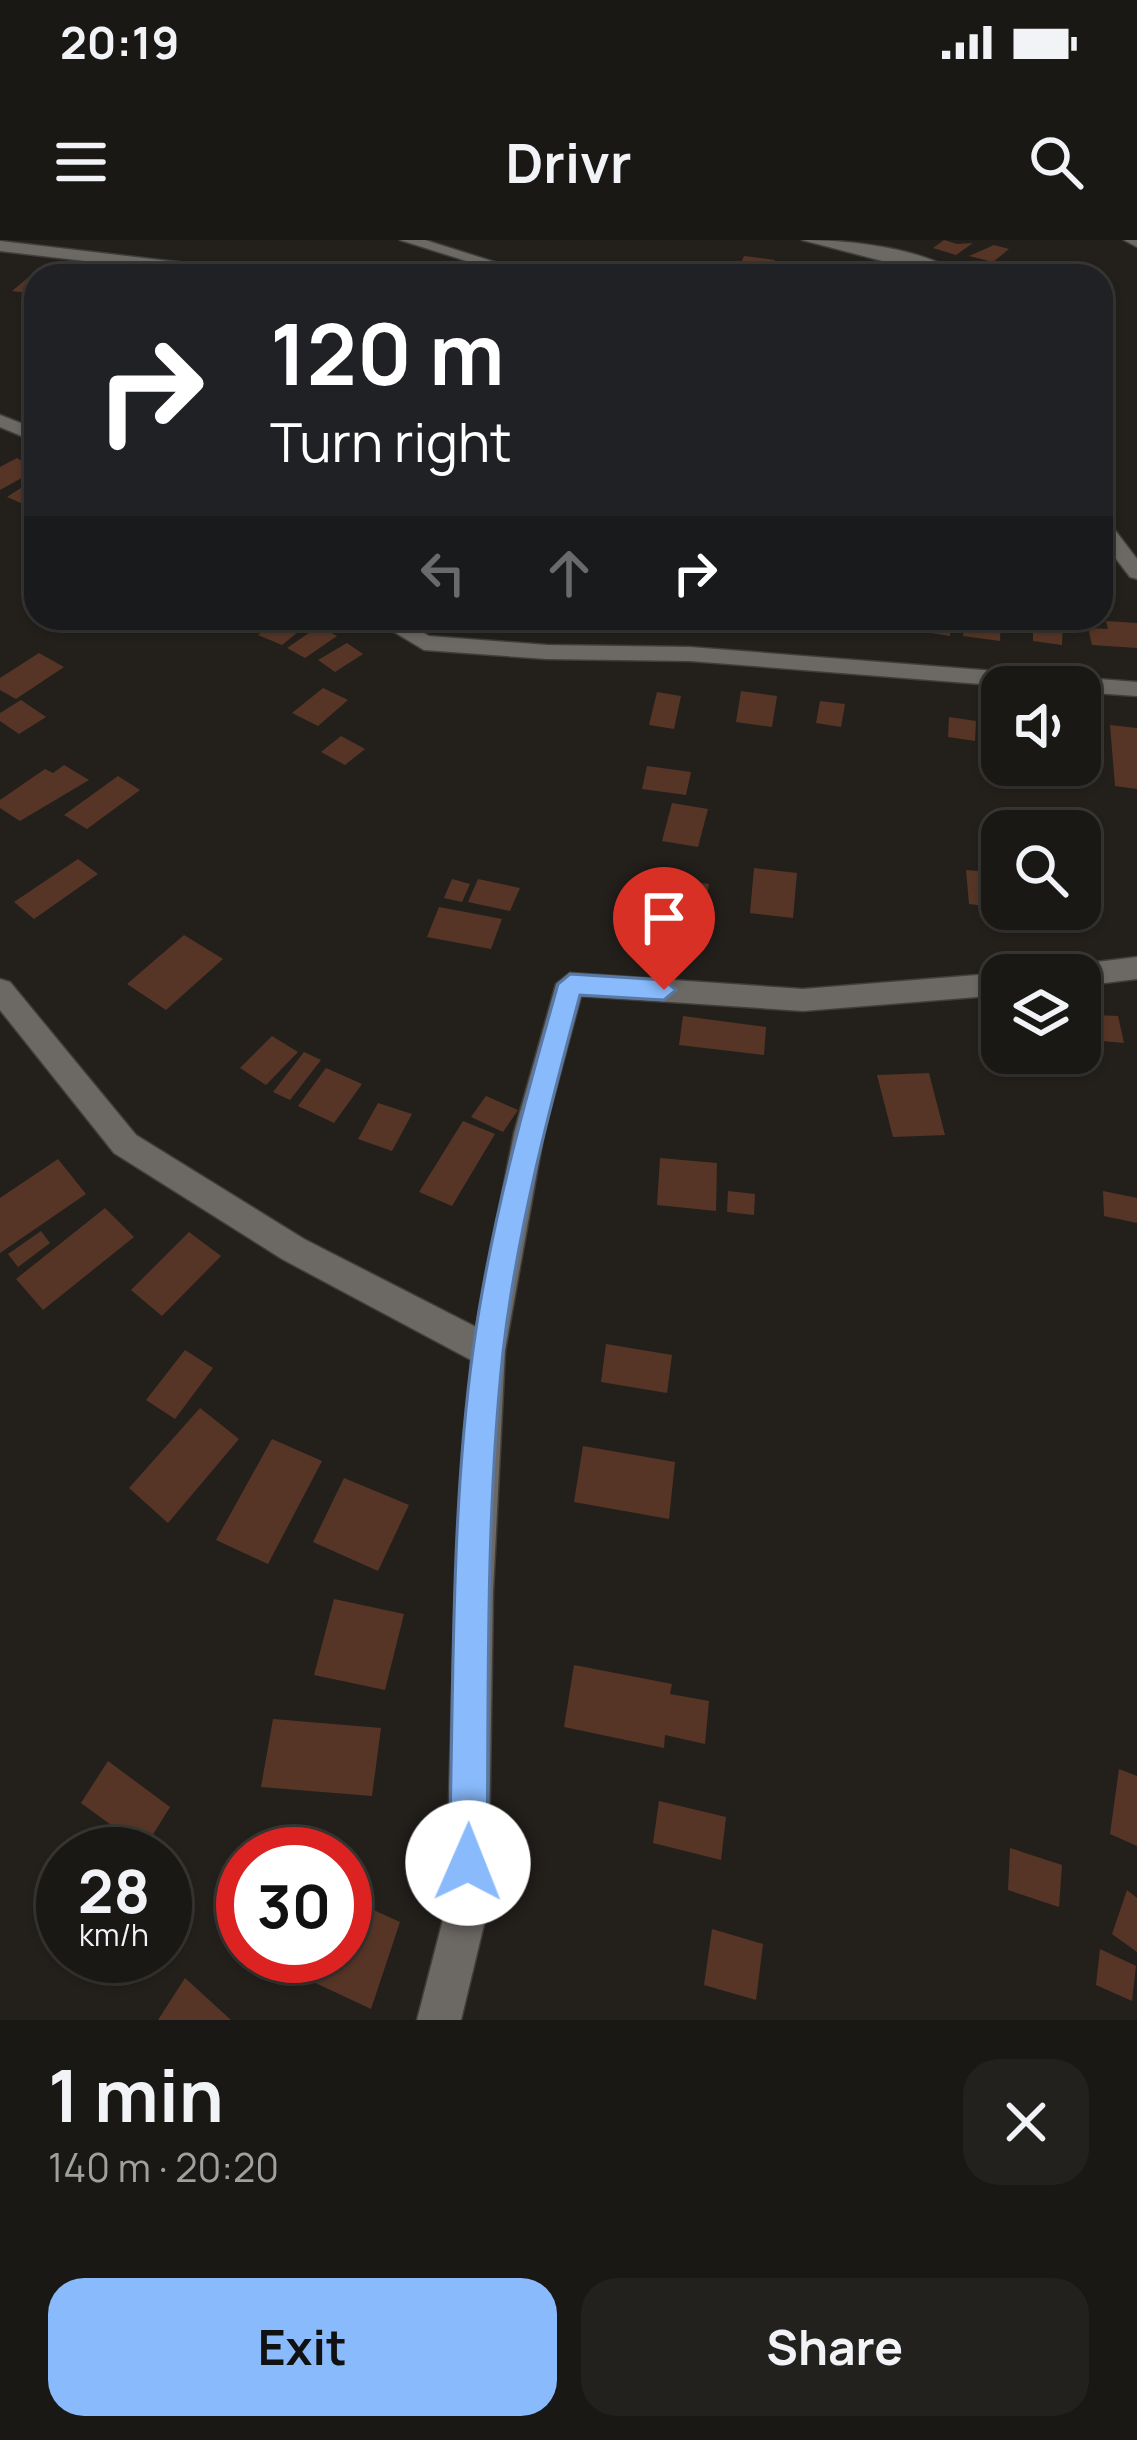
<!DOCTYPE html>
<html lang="en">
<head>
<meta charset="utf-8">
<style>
  :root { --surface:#1a1815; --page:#23211e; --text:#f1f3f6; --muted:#9fa0a0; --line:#383734; --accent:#89bafc }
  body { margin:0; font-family:Manrope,sans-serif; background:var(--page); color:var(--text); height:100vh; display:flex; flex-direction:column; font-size:45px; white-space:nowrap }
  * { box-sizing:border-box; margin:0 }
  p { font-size:39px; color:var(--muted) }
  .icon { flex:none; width:66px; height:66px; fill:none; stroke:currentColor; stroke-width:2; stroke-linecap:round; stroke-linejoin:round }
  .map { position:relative; height:1780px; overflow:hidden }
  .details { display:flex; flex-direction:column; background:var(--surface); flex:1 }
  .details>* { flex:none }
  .banner { position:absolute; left:24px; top:24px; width:1089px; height:366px; border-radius:36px; box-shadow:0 3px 9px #0004,0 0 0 3px var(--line); background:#202124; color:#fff; overflow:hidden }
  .fabs { position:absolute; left:981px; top:426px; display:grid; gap:24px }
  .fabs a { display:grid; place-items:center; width:120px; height:120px; border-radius:24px; background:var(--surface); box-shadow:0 3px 9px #0004,0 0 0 3px var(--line); font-size:60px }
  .speed { position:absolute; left:36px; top:1587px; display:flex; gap:24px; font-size:60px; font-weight:700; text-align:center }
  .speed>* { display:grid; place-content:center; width:156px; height:156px; border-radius:50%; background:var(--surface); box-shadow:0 3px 9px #0004,0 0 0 3px var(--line); line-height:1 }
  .speed small { font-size:30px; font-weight:400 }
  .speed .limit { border:18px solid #d22; background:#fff; color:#111 }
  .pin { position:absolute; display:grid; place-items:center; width:102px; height:102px; color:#fff; margin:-123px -51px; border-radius:50% 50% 50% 0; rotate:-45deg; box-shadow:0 0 12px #0007 }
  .pin .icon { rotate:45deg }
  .me { position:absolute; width:132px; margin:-66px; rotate:1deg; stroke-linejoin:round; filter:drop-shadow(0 0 9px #0008) }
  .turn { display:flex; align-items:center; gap:42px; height:252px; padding:0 48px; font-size:54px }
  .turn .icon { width:156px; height:156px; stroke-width:2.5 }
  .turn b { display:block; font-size:84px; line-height:102px }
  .lanes { display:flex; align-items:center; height:114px; padding:0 48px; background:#0003; justify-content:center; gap:60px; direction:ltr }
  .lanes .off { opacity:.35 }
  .round { display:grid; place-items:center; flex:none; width:126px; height:126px; border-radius:36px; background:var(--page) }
  .headline { display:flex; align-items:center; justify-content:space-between; height:204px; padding:0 48px }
  h1 { font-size:72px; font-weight:700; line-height:90px }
  .primary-button { display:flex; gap:24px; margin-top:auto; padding:24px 48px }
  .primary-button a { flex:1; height:138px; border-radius:36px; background:var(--accent); color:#111; font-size:48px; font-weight:700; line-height:138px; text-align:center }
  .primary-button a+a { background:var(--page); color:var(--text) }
  .status { display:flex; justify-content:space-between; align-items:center; height:84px; padding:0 60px; background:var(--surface); direction:ltr }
  .status svg { height:33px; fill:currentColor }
  header { display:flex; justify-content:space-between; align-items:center; height:156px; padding:0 48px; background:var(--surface); font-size:54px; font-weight:700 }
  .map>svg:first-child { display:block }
  .building { fill:#563526 }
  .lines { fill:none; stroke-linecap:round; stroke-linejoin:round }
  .minor-casing { stroke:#403e3b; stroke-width:3 }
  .minor { fill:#6c6864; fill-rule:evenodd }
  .route { fill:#89bafc; stroke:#5979a4; stroke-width:3 }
</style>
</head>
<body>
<div class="status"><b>20:19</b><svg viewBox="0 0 49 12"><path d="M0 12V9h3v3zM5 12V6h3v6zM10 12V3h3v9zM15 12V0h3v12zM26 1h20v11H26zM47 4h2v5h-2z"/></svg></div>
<header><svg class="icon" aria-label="menu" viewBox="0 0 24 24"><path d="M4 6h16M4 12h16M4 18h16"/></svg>Drivr<svg class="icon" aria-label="search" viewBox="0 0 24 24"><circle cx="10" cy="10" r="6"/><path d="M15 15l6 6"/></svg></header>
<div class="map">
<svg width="1137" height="1780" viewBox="0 0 1137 1780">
  <rect width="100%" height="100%" fill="#23201c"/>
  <path class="building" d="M944,0L957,4L973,3L956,15L933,8Z
    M994,5L1009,9L993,22L969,16Z
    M744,16L775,20L768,36L736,35Z
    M36,31L53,36H36V54L12,51Z
    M17,218L36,230L0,250V227Z
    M36,238V263L30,267L7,257Z
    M279,378H308L313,380L282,405L258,395Z
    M914,378H952L950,396L913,390Z
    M964,378H1001L1000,401L963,396Z
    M1033,378H1063L1062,405L1033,401Z
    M1106,381L1137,383V408L1092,405L1088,388L1108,389Z
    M319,386L337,396L305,418L287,408Z
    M347,403L363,414L335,432L318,420Z
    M39,413L64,427L16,459L0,450V438Z
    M323,448L348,460L318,486L292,473Z
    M741,451L777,456L772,487L736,482Z
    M657,452L681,456L674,489L649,485Z
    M21,460L46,477L19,494L0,481V473Z
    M820,461L845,464L841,487L816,483Z
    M1080,475L1100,478L1101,513L1080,510Z
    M949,477L976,481L975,501L948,497Z
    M1110,485L1137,488V549L1115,546Z
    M341,496L365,509L345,525L321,512Z
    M64,525L89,540L20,581L0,568V560L45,529L53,533Z
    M647,526L691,532L686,555L642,549Z
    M1016,526L1036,529V546L1017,543Z
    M118,536L140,550L87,589L64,575Z
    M672,563L708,569L698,607L662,601Z
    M78,619L98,634L34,679L14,662Z
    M754,628L797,633L793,678L750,673Z
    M966,630L1002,633V668L969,664Z
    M645,635L709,644L703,678L637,668Z
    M452,639L470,644L462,662L444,658Z
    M478,639L520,648L510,671L468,662Z
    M439,667L502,679L491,709L427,697Z
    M184,695L223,719L166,770L127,744Z
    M1096,775L1118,776L1124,803L1102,801Z
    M683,776L766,787L764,815L679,805Z
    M272,796L298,812L266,845L240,828Z
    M304,812L321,820L290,860L273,852Z
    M326,828L362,844L334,883L298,866Z
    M929,833L945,895L893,897L877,835Z
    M486,856L518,870L503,892L471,877Z
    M378,863L412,874L392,911L358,899Z
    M463,881L495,894L452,966L419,952Z
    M660,918L717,923L716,971L657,965Z
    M58,919L86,954L0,1013V958Z
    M728,951L755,954L754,975L727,972Z
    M1103,951L1137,958V983L1104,976Z
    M105,968L134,997L43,1070L16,1039Z
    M41,991L50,1003L18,1027L8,1014Z
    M189,992L221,1016L162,1076L131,1050Z
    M606,1104L672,1115L667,1153L601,1142Z
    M185,1110L213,1128L175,1179L146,1160Z
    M200,1168L239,1199L168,1283L129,1248Z
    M272,1199L322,1221L268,1324L216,1300Z
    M583,1206L675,1222L669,1279L574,1262Z
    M344,1238L409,1265L378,1331L313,1302Z
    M334,1359L404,1374L385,1450L314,1435Z
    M574,1425L672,1444L670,1454L709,1461L705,1504L665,1495L664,1508L564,1487Z
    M273,1479L381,1488L372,1556L261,1547Z
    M108,1521L170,1567L144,1609L81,1563Z
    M1119,1529L1137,1536V1606L1110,1594Z
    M659,1561L726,1577L721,1620L653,1603Z
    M1010,1608L1062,1625L1059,1667L1008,1650Z
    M1127,1650L1137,1658V1712L1112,1694Z
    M345,1657L400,1682L371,1769L258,1716H345Z
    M712,1689L763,1704L756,1760L704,1745Z
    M1100,1709L1136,1726L1132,1761L1096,1745Z
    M185,1738L231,1780H158Z"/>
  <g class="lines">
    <g class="minor-casing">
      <path id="minor" d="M400,0H425L539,36H514Z
        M802,0C852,0 922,8 964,36H940Z
        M1124,0H1137V7Z
        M0,1L253,31L261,36H213L0,11Z
        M0,175L36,189V202L0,187Z
        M1101,279L1108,281L1137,319V339L1130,337L1101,299Z
        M371,378H398L429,396L547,405L690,407L1137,442V456L1080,452V447H1018L690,421L547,419L424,410Z
        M1137,717V739L1080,746V735H1066L1080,724Z
        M570,733L803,749L1002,733L1008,735H1002V755L803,771L581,756L544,893L505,1111L493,1352L488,1668L461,1780H417L446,1668L455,1352L471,1120L282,1019L114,913L0,770V739L10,742L136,895L304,999L476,1087L514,893L556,744Z"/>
    </g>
    <use href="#minor" class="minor"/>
  </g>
  <path class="route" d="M570,734L664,740L676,750L664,760L580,755C549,871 517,991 503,1112C485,1280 489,1453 487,1623L481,1636L468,1642L454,1636L449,1623C454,1453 450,1278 473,1110C490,986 524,864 558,744Z"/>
</svg>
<div class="fabs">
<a><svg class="icon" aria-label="sound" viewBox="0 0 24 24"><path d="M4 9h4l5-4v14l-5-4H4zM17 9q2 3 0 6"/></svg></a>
<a><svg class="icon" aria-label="search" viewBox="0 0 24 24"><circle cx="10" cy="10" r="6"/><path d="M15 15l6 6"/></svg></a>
<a><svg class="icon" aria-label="layers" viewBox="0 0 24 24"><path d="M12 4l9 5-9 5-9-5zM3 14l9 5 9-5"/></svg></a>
</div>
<div class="speed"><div>28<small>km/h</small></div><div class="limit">30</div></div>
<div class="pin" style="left:664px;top:750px;background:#d93025"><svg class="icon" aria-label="arrive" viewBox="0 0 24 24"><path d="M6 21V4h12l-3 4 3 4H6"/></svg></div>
<svg class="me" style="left:468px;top:1623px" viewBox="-20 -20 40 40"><circle r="19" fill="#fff"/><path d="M0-13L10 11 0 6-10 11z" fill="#89bafc"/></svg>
<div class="banner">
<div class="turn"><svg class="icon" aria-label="right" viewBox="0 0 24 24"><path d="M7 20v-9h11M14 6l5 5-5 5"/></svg><div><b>120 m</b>Turn right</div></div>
<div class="lanes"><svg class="icon off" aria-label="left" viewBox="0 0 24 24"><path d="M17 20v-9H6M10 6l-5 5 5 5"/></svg><svg class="icon off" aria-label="ahead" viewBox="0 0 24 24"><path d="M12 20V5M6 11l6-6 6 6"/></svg><svg class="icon" aria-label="right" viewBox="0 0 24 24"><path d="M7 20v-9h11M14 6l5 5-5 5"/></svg></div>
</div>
</div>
<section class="details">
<div class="headline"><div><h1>1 min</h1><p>140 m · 20:20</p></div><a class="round"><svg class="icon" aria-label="close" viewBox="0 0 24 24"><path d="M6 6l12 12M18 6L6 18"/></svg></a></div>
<div class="primary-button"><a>Exit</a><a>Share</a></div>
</section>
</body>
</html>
